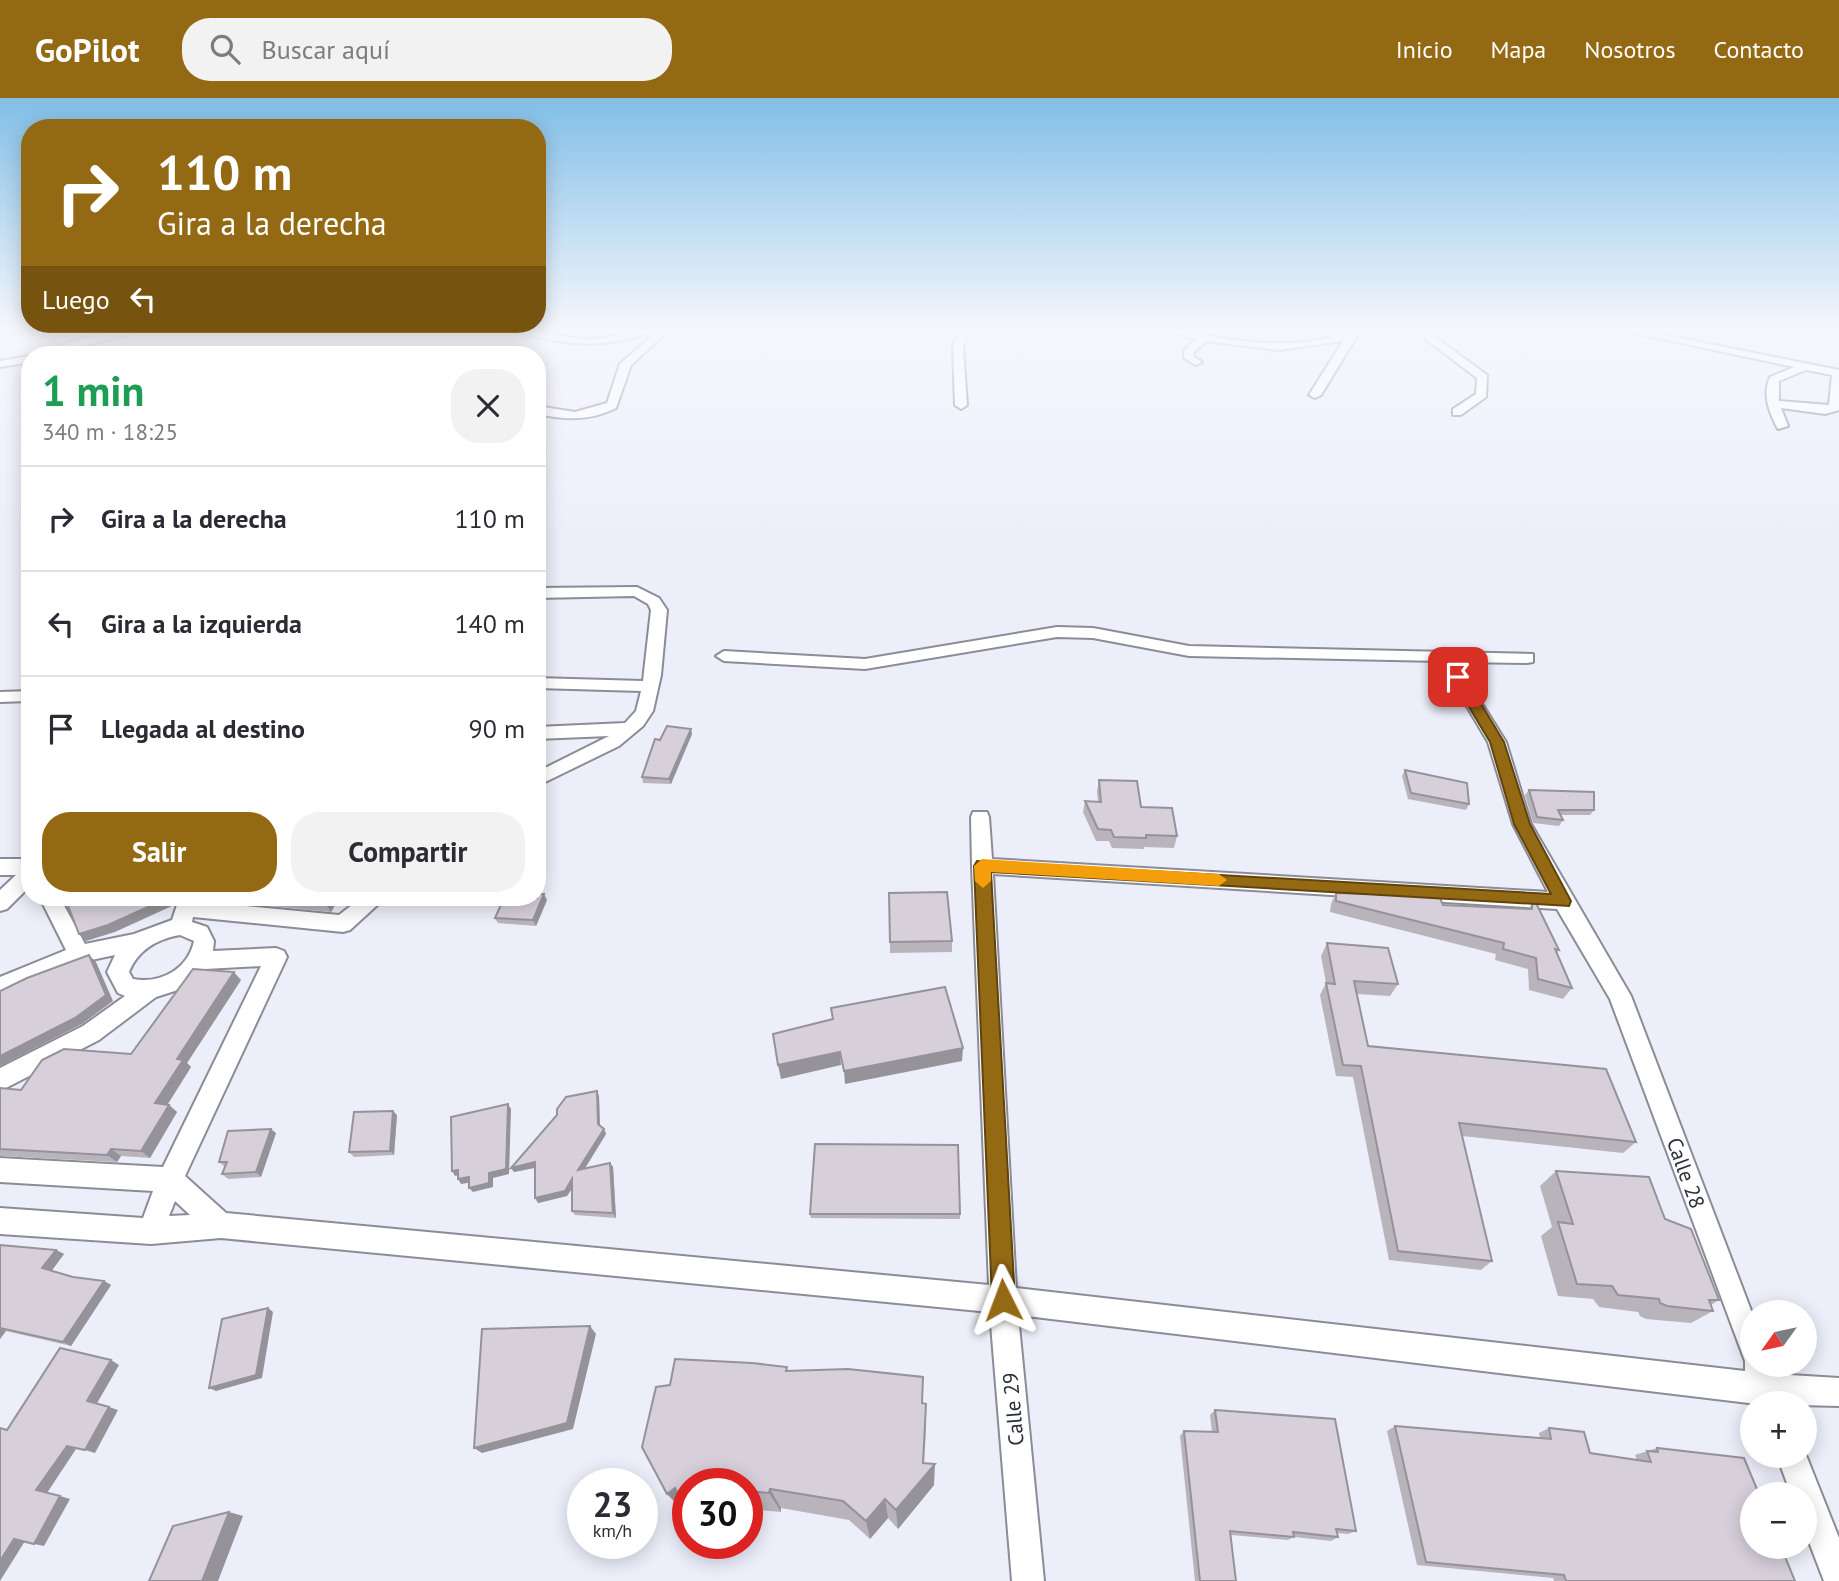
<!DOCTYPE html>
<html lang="es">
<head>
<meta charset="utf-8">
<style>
  :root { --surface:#fff; --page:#f2f2f3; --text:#2b2b33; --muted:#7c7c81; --line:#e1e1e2; --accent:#946914 }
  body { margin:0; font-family:"PT Sans",sans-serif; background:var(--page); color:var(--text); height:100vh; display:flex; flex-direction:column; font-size:26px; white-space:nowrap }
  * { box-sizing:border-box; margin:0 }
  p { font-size:23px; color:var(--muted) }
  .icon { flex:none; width:38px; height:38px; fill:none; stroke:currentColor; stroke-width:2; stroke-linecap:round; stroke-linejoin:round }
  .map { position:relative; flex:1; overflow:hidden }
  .details { position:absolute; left:21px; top:248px; width:525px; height:560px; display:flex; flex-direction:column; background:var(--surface); border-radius:28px; box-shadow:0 4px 18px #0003 }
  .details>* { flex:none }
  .banner { position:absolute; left:21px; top:21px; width:525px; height:214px; border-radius:28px; box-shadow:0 4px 18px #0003; background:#946914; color:#fff; overflow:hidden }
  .needle { width:46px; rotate:237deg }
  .controls { position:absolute; left:1740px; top:1202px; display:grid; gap:14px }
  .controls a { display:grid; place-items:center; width:77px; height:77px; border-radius:50%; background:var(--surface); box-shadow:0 4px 18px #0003; font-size:35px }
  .speed { position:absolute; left:567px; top:1370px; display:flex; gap:14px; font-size:35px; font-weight:700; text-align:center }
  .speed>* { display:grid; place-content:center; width:91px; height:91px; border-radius:50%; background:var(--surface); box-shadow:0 4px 18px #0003; line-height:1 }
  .speed small { font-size:18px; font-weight:400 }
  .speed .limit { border:10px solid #d22; background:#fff; color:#111 }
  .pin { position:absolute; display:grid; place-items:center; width:60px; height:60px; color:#fff; margin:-30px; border-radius:14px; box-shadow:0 4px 10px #0006 }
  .me { position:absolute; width:77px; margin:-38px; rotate:357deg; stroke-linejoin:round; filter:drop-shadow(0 0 5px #0008) }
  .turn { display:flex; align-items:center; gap:24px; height:147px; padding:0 21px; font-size:32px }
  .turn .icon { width:91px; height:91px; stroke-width:2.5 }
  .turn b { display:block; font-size:49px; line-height:60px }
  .then { display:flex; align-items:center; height:66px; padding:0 21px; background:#0003; gap:14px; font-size:26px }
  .round { display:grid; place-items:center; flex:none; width:74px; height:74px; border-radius:28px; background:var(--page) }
  .summary { display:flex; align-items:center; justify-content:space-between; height:119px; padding:0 21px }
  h1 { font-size:42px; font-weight:600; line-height:52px; color:#1e9e55 }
  .action { display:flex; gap:14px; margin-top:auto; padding:14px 21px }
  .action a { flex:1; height:80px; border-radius:28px; background:var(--accent); color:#fff; font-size:28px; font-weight:600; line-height:80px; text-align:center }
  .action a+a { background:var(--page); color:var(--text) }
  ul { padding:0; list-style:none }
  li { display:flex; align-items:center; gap:21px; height:105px; padding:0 21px; border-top:2px solid var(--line) }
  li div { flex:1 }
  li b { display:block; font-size:26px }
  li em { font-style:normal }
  header { display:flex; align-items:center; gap:42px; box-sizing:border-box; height:98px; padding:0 35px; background:var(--accent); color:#fff }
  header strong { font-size:33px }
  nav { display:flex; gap:38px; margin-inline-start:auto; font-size:24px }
  .search { width:490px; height:63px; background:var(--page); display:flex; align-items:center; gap:18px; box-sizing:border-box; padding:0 24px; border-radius:28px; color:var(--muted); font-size:26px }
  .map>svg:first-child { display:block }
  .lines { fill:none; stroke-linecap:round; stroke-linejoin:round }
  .minor-casing { stroke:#8b8c97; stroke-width:4 }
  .minor { fill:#fff; fill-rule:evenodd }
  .wall { fill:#b9b3bc }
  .shaded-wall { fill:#969299 }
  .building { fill:#d7d0db; stroke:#969299; stroke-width:2 }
  .route { fill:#946914; stroke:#60440d; stroke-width:2 }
  .slow { fill:#f59e0b }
  .labels { text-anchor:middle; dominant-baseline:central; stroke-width:5; stroke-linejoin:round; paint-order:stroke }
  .near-street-label { font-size:21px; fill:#2d2d32; stroke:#fbfcfe }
</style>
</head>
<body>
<header>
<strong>GoPilot</strong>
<div class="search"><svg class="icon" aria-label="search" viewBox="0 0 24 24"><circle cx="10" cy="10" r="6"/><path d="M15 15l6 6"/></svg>Buscar aquí</div>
<nav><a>Inicio</a><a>Mapa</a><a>Nosotros</a><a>Contacto</a></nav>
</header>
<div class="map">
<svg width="1839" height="1483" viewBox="0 0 1839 1483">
  <rect width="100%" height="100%" fill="#eceefa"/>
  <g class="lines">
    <g class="minor-casing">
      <path id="minor" d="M514,230C539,230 563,241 589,241C613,241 635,230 659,230L664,237L631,267L616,310C590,323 566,322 537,316V308L575,314L607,305L620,266L653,237L651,234C612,248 578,249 539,239C530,237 520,235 514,230Z
        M961,230H971L963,249L967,307L961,311L955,307L953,249Z
        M1157,230C1176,230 1192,234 1211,238C1257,247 1313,251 1355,230L1360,233L1321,297L1315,300L1309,297L1343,243L1279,252L1206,243L1194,254V259L1202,264L1196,267L1184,260V253L1196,241Z
        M1411,230H1423L1487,277L1486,299L1461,317H1453V311L1476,296L1477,280Z
        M1610,230H1630L1839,272V312L1825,316L1781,310L1788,328L1778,331C1769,314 1762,296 1770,279L1794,269ZM1806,272L1832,277L1829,307L1779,303V283Z
        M122,232L127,235L126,237L53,257H38L77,242Z
        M30,258V264L0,269V263Z
        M637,489L659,500L667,512L661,577L653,613L643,628L619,648L537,688V674L609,638L537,641V629L625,625L636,613L641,593L537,590V580L643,583L651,512L648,506L634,498L537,500V490Z
        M1057,529L1093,530L1189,548L1533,556V564L1527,565L1456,564L1506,644L1531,726L1631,898L1752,1215V1267H1771L1775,1276L1839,1280V1308L1757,1306L1018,1217L1044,1483H1012L990,1214L221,1140L151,1146L0,1136V1110L143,1120L153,1093L0,1084V1060L163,1069L261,868L205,871L184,890L156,899L99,942L0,993V970L83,928L125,898L118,895L107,874L115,857L82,864L0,898V879L66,852L40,800H60L85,846L134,836L172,822L178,804L185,802L339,817L361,800H385L350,832L343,834L193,819L192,824L207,829L214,843L213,853L276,850L284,853L287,859L185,1078L226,1115L989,1187L972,768L971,719L973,714H987L989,719L992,761L1548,794L1513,726L1488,644L1440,563L1189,558L1093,540L1057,539L865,571L724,563L716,558L724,553L865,561ZM993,776L1557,811L1610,901L1745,1263V1273L1016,1190ZM180,837L194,843C188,871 161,886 133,881L129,874C138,852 157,841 180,837ZM175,1103L190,1117L169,1118Z
        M30,593V603L0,604V594Z
        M0,761H30V788L7,811L0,813V792L16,777H0Z
        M1804,1352L1839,1440V1483H1824L1804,1431V1396H1791L1777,1358H1804Z"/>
    </g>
    <use href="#minor" class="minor"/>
  </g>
  <path class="wall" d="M692,636L671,686L643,685L642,679L660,642Z
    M1405,672L1469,706L1466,712L1408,701L1402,678Z
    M1099,682L1141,709L1177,738L1174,750L1144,749V751L1112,750L1109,743H1096L1083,714L1085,703L1098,704L1097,693Z
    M1529,692L1594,712L1590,717H1561L1563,722L1559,728L1533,725L1525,697Z
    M889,795L952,843V854L890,855Z
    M1336,795L1443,807L1528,811L1532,806L1559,852L1557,854L1572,890L1563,901L1529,892L1528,871L1495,862L1496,856L1330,814L1331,806Z
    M193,800H339L331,814Z
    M547,802L536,828L498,825L495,820Z
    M1327,845L1398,886L1390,898L1357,896L1368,948L1636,1044L1623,1055L1462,1038L1492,1163L1481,1172L1389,1162L1353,979L1336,978L1320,897L1326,885L1321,858Z
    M241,882L187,965L191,969L168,1006L177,1014L150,1060L121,1058L117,1064L0,1058V990L21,992L131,956Z
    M599,998L600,1028L604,1031L606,1036L584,1071L610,1065L613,1069L616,1120L575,1117L572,1113V1090L567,1098L538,1105L535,1070L514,1074L511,1070Z
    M397,1017L394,1057L354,1059L349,1054Z
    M276,1035L261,1079L228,1081L222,1076L225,1069L219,1064Z
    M1556,1073L1665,1121L1719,1202L1711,1207L1713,1213L1691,1225L1646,1221L1640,1218L1638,1214L1599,1209L1593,1201L1558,1198L1541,1138L1552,1129L1540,1088Z
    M810,1116H960V1121L811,1120Z
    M0,1147L56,1152L64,1156L51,1173L73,1179L104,1183L111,1187L71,1248L6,1233L0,1241Z
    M788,1273L922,1306L926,1331L924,1365L934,1387L898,1431L888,1420L870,1441L849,1422L781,1410V1414L747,1411V1386H688V1414L686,1415L667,1396Z
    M1215,1312L1356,1433L1348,1436L1337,1435L1338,1439L1331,1443L1294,1439L1288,1442L1231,1437L1236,1483H1195L1180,1338L1184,1333L1212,1334L1210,1317Z
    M1395,1328L1540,1340L1539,1335L1549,1330L1590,1355L1637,1362L1635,1357L1657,1350L1795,1483H1554L1553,1480L1417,1467L1387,1333Z"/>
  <path class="shaded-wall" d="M691,631L692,636L671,686L669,681Z
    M544,796L547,802L536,828L533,822Z
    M168,800H177L178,801L174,807L115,834L86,843L79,836Z
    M329,800H339L331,814L326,806Z
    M89,857L96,864L113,903L82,926L0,968V958Z
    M234,874L241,882L187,965L191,969L164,1012L155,1005L177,961Z
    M963,950L962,963L845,986L844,973Z
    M840,954L841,967L781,981L778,967Z
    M597,993L599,998L600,1031L598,1026Z
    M508,1006L511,1011L509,1076L493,1080V1089L473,1094L469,1090L489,1075Z
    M169,1007L177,1014L150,1060L141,1053Z
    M393,1013L397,1017L394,1057L390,1053Z
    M271,1031L276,1035L261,1079L256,1074Z
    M604,1031L606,1036L581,1077L578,1072Z
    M111,1051L121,1058L117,1064L107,1057Z
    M535,1064L538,1069L514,1074L511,1070Z
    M610,1065L613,1069L616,1120L613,1115Z
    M458,1072L462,1076L455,1078L452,1073Z
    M469,1079L473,1084L461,1086L458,1081Z
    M572,1081L575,1086L567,1098L538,1105L535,1100Z
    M56,1152L64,1156L50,1175L42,1170Z
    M104,1183L111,1187L71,1248L63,1244Z
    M268,1210L273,1214L262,1280L216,1293L209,1290Z
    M590,1228L596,1236L573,1331L482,1355L474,1350Z
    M0,1230L6,1233L0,1241Z
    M111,1262L119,1267L96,1307L87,1303Z
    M926,1306L923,1381L935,1366L934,1387L898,1431L896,1412Z
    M109,1309L118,1312L95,1355L85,1352Z
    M67,1348L76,1351L47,1395L36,1392Z
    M675,1390L688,1404V1414L686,1415L667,1396Z
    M770,1391L781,1410V1414L769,1395Z
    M60,1398L70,1401L44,1448L34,1446Z
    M885,1401L888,1420L870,1441L866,1423Z
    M229,1414L243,1418L218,1483H202Z
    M14,1441L25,1443L0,1483V1463Z"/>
  <path class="building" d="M667,628L691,631L669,681L642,679L655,641L660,642Z
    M1405,672L1467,685L1469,706L1411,695Z
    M1099,682L1137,683L1141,709L1172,710L1177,738L1146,737V740L1114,739L1111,732L1098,731L1085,703L1101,704Z
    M1529,692L1594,694V712H1558L1563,722L1537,719Z
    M947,794L952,843L890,844L889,795Z
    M1336,795L1439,798L1443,807L1532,811V806L1536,805L1559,852L1555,851L1572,890L1538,881L1536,860L1503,851L1504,845L1336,803Z
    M537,796H544L533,822L495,820L504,800H537Z
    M65,800H168L108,827L79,836Z
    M261,800H329L326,806Z
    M1327,845L1388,850L1398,886L1354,883L1368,948L1606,971L1636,1044L1459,1025L1492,1163L1398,1153L1361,968L1343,967L1326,885L1335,886Z
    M89,857L106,897L75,920L0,958V893L27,880Z
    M193,871L234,874L177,961L183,962L155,1005L169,1007L141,1053L111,1051L107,1057L0,1051V990L21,992L42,962L64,951L131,956Z
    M945,889L963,950L844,973L840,954L778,967L773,936L833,921L831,910Z
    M597,993L598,1026L604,1031L578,1072L610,1065L613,1115L572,1113V1081L565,1093L535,1100V1064L511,1070L557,1017V1011L566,999Z
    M508,1006L506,1071L489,1075V1085L469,1090V1079L458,1081V1072L452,1073L451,1019Z
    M393,1013L390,1053L349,1054L354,1014Z
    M271,1031L256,1074L222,1076L227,1064H219L228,1033Z
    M815,1046L958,1047L960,1116H810Z
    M1556,1073L1649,1079L1665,1121L1691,1131L1719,1202H1709L1713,1213L1667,1208L1660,1205L1659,1201L1618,1197L1612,1188L1577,1186L1558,1124L1573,1126Z
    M0,1147L56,1152L42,1170L73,1179L104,1183L63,1244L0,1230Z
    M268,1210L256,1277L209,1290L222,1221Z
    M590,1228L567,1325L474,1350L482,1231Z
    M60,1250L111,1262L87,1303L109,1309L85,1352L67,1348L36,1392L60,1398L34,1446L14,1441L0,1463V1330L7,1332Z
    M675,1261L752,1265L787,1269L786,1273L848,1271L923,1279L922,1305L926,1306L923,1365L935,1366L896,1412L885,1401L866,1423L843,1403L770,1391L769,1395L747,1393V1386H688V1413H687L675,1390L667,1396L642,1349L656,1289L670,1287Z
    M1215,1312L1335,1321L1356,1433L1336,1431L1338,1439L1293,1434L1294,1439L1230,1433L1236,1483H1200L1184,1333L1218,1334Z
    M1395,1328L1551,1341L1549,1330L1584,1334L1590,1355L1651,1364L1647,1353L1658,1354L1657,1350L1744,1360L1759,1396H1752V1449H1781L1795,1483H1566L1564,1477L1426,1464Z
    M229,1414L202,1483H149L173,1428Z"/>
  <linearGradient id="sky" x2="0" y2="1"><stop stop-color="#81bee6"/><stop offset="0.53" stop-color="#f6f7fd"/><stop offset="1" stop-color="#f6f7fd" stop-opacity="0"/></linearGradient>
  <rect width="1839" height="437" fill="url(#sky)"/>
  <path class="route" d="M1458,575L1463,576L1504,644L1530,726L1571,803L1569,808L991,774L1015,1202L1011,1210L1003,1214L995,1210L992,1202L974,768L977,763L1551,796L1514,726L1490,644L1451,579Z"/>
  <path class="slow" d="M982,761L1219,776L1227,782L1219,788L991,774V783L983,790L975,783L974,768Z"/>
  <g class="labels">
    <g class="near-street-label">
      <text transform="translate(1686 1075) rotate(70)">Calle 28</text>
      <text transform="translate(1013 1311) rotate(-95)">Calle 29</text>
    </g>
  </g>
</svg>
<div class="controls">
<a><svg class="needle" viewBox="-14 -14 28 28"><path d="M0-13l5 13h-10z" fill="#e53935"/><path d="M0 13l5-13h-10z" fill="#7c7c81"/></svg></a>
<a>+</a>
<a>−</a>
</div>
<div class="speed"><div>23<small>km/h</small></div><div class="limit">30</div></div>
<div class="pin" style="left:1458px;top:579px;background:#d93025"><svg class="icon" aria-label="arrive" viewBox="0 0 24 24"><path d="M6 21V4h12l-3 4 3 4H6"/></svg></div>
<svg class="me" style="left:1003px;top:1202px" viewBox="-20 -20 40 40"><path d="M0-17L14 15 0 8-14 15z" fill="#946914" stroke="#fff" stroke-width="4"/></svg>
<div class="banner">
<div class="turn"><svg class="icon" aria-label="right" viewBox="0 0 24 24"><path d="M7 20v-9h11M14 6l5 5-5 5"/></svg><div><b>110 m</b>Gira a la derecha</div></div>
<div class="then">Luego<svg class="icon" aria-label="left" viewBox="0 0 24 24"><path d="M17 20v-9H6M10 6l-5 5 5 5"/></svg></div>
</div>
<section class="details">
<div class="summary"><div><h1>1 min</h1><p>340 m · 18:25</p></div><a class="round"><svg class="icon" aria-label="close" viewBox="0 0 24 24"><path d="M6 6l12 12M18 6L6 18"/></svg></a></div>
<ul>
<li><svg class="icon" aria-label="right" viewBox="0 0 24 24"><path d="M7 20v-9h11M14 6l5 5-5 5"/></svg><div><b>Gira a la derecha</b></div><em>110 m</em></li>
<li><svg class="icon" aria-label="left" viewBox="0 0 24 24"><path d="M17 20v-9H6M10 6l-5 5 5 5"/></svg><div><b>Gira a la izquierda</b></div><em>140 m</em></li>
<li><svg class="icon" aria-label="arrive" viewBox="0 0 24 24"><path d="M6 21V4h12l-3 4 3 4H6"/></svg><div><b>Llegada al destino</b></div><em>90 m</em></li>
</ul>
<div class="action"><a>Salir</a><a>Compartir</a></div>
</section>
</div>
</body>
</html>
